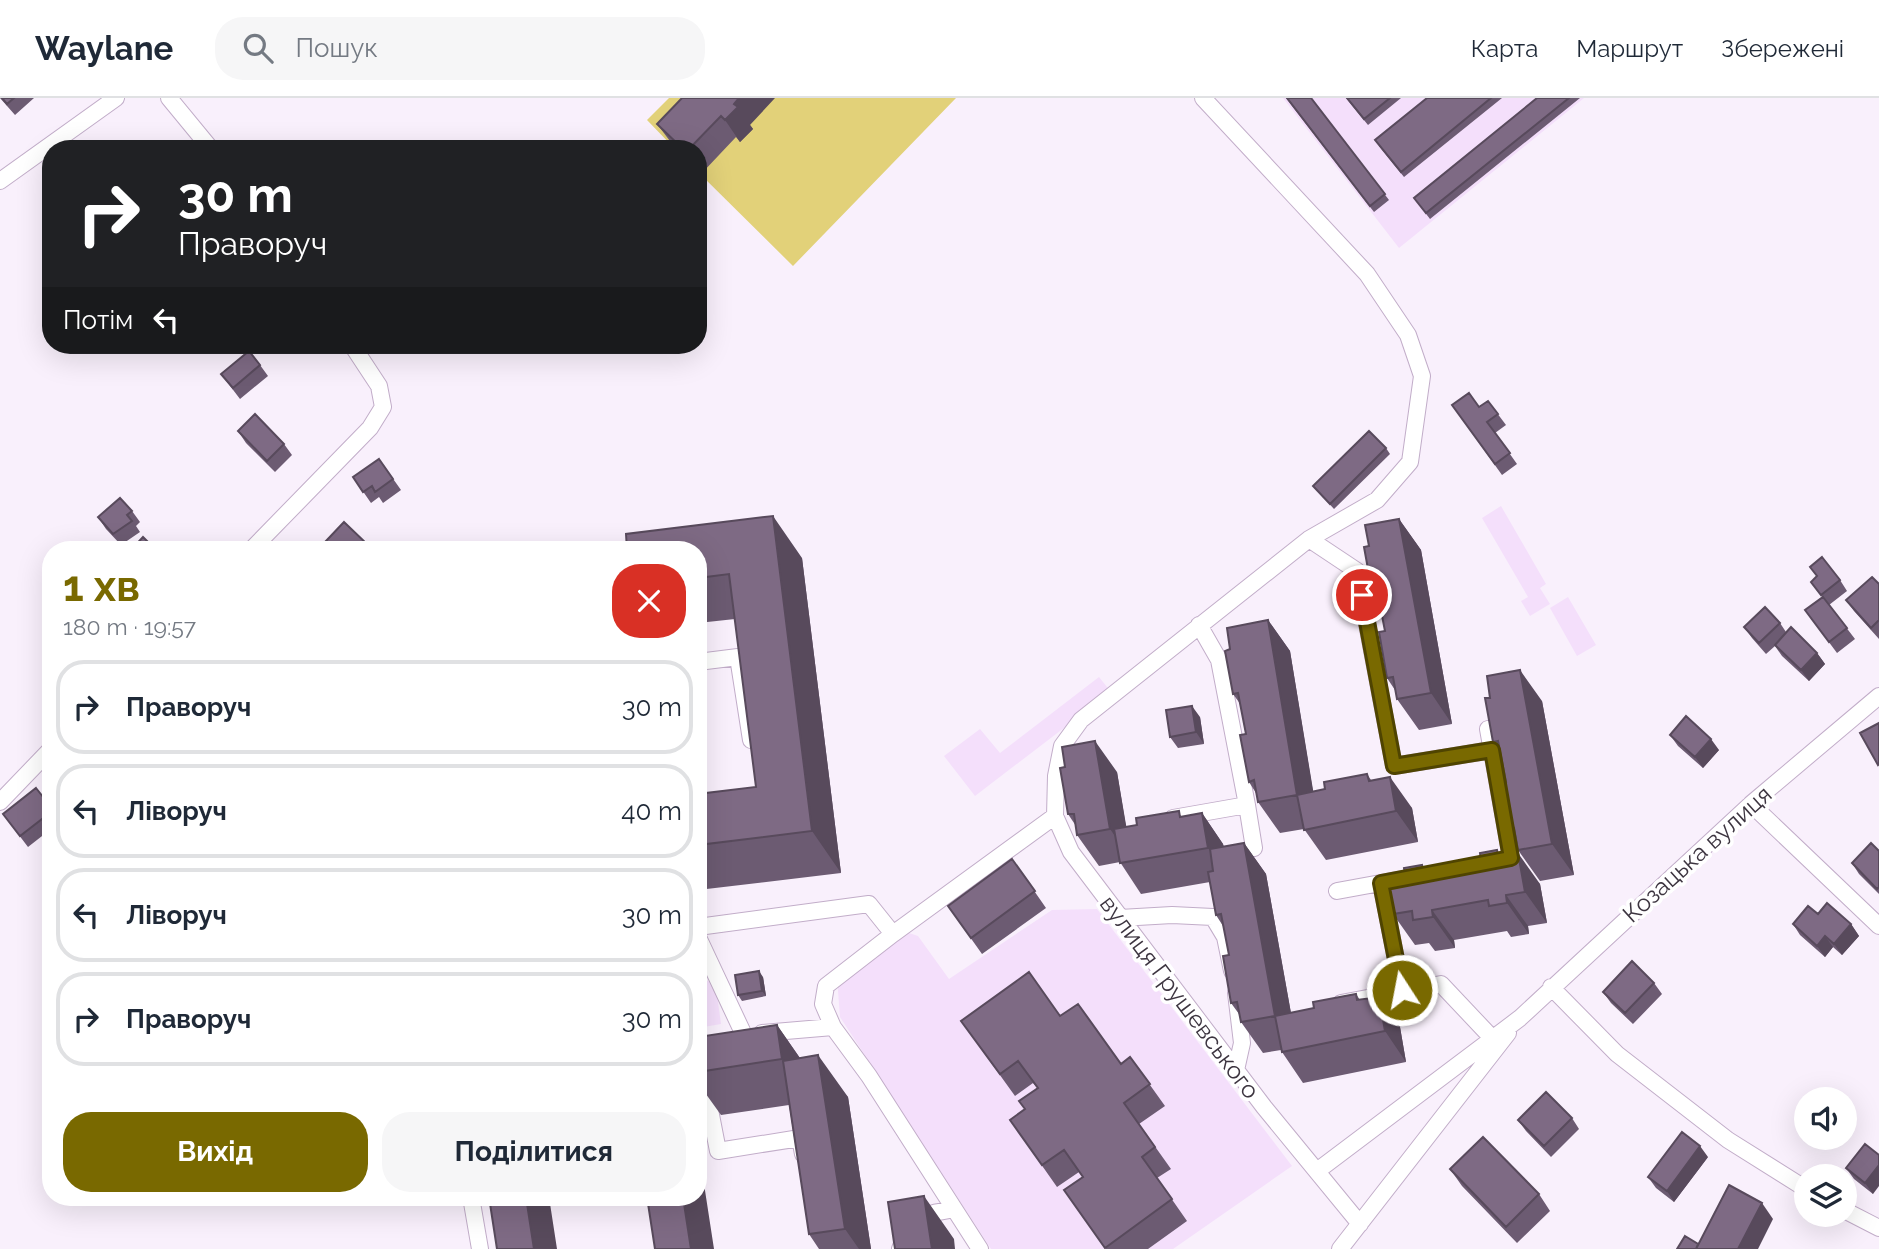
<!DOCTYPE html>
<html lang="uk">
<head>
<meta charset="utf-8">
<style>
  :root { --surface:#fff; --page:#f6f6f7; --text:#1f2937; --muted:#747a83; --line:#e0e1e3; --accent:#796900 }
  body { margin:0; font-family:Raleway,sans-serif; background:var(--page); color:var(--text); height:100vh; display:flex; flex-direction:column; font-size:26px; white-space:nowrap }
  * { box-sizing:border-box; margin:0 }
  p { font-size:23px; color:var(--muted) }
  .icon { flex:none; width:38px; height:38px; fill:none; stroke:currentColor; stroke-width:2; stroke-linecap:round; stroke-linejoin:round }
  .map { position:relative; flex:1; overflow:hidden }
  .drawer { position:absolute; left:42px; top:443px; width:665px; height:665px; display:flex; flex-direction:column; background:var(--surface); border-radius:28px; box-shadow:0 7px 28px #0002 }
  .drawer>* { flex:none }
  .banner { position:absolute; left:42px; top:42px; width:665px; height:214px; border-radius:28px; box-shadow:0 7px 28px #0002; background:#202124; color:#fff; overflow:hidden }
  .buttons { position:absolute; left:1794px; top:989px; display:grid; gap:14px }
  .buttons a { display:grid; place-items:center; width:63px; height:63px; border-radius:50%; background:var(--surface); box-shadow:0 7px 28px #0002; font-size:35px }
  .pin { position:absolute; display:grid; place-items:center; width:60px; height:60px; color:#fff; margin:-30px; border:4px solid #fff; border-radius:50%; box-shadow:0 2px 7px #0007 }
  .me { position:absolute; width:77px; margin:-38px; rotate:349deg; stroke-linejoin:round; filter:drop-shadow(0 0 5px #0008) }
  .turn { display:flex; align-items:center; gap:24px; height:147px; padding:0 21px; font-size:32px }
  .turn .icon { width:91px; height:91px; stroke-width:2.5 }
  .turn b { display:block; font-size:49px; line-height:60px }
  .then { display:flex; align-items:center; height:66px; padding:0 21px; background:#0003; gap:14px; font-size:26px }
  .round { display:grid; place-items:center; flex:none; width:74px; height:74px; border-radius:28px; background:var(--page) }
  .summary { display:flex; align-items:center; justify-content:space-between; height:119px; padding:0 21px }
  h1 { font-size:42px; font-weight:700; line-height:52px; color:var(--accent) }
  .action { display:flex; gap:14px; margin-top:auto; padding:14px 21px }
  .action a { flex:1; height:80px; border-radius:28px; background:var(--accent); color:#fff; font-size:28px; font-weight:700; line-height:80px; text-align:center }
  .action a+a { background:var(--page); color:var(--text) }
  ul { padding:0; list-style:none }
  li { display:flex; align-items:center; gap:21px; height:94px; margin:0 14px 10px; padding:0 7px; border:4px solid var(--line); border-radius:28px }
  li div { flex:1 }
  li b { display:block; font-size:26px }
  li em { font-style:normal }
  header { display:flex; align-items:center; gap:42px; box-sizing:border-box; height:98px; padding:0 35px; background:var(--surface); border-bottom:2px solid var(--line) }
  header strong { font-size:33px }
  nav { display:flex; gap:38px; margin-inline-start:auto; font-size:24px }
  .search { width:490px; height:63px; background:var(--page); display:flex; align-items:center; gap:18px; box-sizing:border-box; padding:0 24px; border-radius:28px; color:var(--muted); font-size:26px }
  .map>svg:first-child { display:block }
  .built { fill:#f4dffb }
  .pitch { fill:#e2d179 }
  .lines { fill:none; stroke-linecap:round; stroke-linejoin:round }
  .street-casing { stroke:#c2adc9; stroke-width:18 }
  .street { stroke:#fff; stroke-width:16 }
  .wall { fill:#6c5b72 }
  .shaded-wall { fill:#584a5c }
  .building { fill:#7e6a84; stroke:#584a5c; stroke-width:2 }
  .route-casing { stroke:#4f4400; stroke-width:18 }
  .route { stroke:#796900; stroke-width:12 }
  .labels { text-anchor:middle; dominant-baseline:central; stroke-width:7; stroke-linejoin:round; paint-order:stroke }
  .street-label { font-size:24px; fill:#3d3540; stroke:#fff }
</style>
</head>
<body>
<header>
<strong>Waylane</strong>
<div class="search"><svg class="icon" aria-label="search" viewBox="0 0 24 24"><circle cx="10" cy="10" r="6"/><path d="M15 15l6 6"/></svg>Пошук</div>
<nav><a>Карта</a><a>Маршрут</a><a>Збережені</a></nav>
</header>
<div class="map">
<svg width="1879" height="1151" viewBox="0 0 1879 1151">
  <rect width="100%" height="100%" fill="#f9f0fc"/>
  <path class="built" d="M1283,0H1584L1399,150Z
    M1501,408L1546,486L1540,490L1550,506L1530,518L1521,503L1528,499L1482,420Z
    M1568,499L1596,547L1577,558L1550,510Z
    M1099,579L1111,594L975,698L944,658L980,631L1000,655Z
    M1097,811L1292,1068L1173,1151H991L840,919L837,880L906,834L918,838L949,881L1052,812Z
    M715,882L721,926L698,930V884Z"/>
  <path class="pitch" d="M669,0H956L793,168L698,74V51H675L647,22Z"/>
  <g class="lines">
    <g class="street-casing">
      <path id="street" d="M169,0L211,51
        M1203,0L1367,176L1408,237L1422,278L1410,364L1377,402L1309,441L1081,622L1062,648L1056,678L1055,718L1071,754L1264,1009L1360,1126
        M0,83L116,0
        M1309,441L1357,473L1394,668L1492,652
        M251,452L370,330L383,309L379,288L352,247
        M698,564L738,559L751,642
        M1488,631L1511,760L1495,763
        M0,704L51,651
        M1751,706L1879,828
        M1247,707L1254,750
        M1173,720L1247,707L1219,562L1199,527
        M1381,785L1402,892
        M1337,793L1408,780
        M1120,820L1172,817L1213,819L1225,839L1232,873
        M698,829L869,806L893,836
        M698,839L744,937
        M1551,889L1617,956L1728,1042L1806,1091
        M1341,905L1441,886L1492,940
        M762,935L833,929
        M698,950L718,1053L800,1040L803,1056
        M1236,972L1242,945L1236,895
        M1317,1073L1520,920L1751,706L1879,598
        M471,1099L480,1151
        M1844,1112L1879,1130
        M900,1151C912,1118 921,1117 954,1111
        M980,1151L869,978L833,929L823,906L826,888L893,836L1055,718
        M1340,1151L1508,935"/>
    </g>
    <use href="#street" class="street"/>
  </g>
  <path class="wall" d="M0,0H34L15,17Z
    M682,0L750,27L753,31L740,44L736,39L702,75L698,72V51H676L657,26Z
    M1286,0H1311L1389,102L1374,114Z
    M1346,0H1401L1368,27Z
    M1427,0H1502L1404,79L1379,48Z
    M1537,0H1580L1430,121L1414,100Z
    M260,267L268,278L240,301L221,276Z
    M1488,303L1506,327L1495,335L1517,366L1502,377L1452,307L1479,309Z
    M238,333L284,346L292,357L275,374L246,345Z
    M1386,350L1390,356L1334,411L1313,388Z
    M379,361L401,392L383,405L379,399L371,405L353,379Z
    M132,413L140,424L136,428L140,434L121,447L106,431L98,419Z
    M1399,421L1421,452L1452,626L1419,632L1397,601L1395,592L1387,580L1385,533L1380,505L1372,493L1369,448Z
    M326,443L367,446L371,452H333Z
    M698,452L802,460L841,775L698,792V696L756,689L735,521L698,525Z
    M1840,482L1847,493L1829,507L1855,541L1837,555L1805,512L1822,499L1811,484Z
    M1879,486V541L1854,513L1846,502Z
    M1268,522L1290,553L1313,694L1325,691L1367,676L1371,682L1412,710L1418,744L1326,762L1304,731L1280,735L1258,704L1256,695L1249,684L1246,636L1241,607L1233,596L1230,551Z
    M1780,525L1786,534L1817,555L1825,566L1809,583L1782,558L1775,548L1766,556L1752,540L1744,529Z
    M1542,603L1574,777L1540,783L1518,752L1516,743L1509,731L1506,684L1501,655L1493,644Z
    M1200,619L1204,646L1178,650L1170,639Z
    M1670,637L1719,652L1703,670L1678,648Z
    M1117,674L1126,729L1202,715L1223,746L1224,749L1244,745L1266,776L1291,915L1314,910L1356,896L1360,902L1379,899L1400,929L1406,964L1303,985L1282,954L1281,952L1263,955L1241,924L1239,916L1231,905L1229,857L1223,828L1216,817L1210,784L1141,796L1120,764L1099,768L1077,737L1076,728L1068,716Z
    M51,709V731L28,749L3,716Z
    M1497,752L1501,758L1540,786L1547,825L1528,828L1529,836L1511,839L1507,833L1454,842L1455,850L1435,853L1429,845L1415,847L1393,816L1405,777L1422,767L1426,772L1481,763Z
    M1879,753V796L1859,776L1852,765Z
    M1012,761L1046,810L982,856L948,808Z
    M1818,816L1851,826L1859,838L1842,857L1833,849L1825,859L1800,837L1793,826Z
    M763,879L766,898L742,903L738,897Z
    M1654,885L1662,896L1633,926L1611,905L1603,894Z
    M1060,918L1121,966L1130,959L1165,1008L1139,1026L1171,1071L1157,1080L1187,1123L1148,1151H1106L1064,1092L1083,1079L1079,1074L1057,1089L1010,1022L1025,1011L1037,990L1033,985L1015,998L961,923Z
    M777,927L800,960L848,999L871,1151H819L809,1136L789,1007L721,1017L698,985V939Z
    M1572,1020L1579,1031L1551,1059L1526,1033L1518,1022Z
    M1879,1057L1873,1096L1854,1081L1846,1070Z
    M1708,1059L1674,1104L1656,1090L1648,1079Z
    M1450,1071L1539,1096L1550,1113L1517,1145L1462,1088Z"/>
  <path class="shaded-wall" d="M739,0H775L750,27L753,31L740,44L725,22L734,6Z
    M773,418L802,460L841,775L812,733Z
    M1399,421L1421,452L1452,626L1431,595Z
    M1268,522L1290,553L1319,728L1297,697Z
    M1817,555L1825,566L1809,583L1801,572Z
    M1520,572L1542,603L1574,777L1552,746Z
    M1192,608L1200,619L1204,646L1196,634Z
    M1711,641L1719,652L1703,670L1695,659Z
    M1095,643L1117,674L1132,762L1110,731Z
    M1390,679L1412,710L1418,744L1396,713Z
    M1202,715L1223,746L1230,780L1208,750Z
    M1244,745L1266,776L1297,949L1275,918Z
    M1518,755L1540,786L1547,825L1525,794Z
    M1506,797L1528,828L1529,836L1507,805Z
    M1432,812L1454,842L1455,850L1433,819Z
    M1851,826L1859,838L1842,857L1834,846Z
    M1825,838L1833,849L1825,859L1817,848Z
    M759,873L763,879L766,898L762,893Z
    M1379,899L1400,929L1406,964L1385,933Z
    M777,927L806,969L811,1003L782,961Z
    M818,957L848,999L871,1151H859L845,1131Z
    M698,1047L714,1151H691L683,1099H698Z
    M1700,1048L1708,1059L1674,1104L1667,1093Z
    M1879,1067V1088L1873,1096L1865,1085Z
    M924,1098L954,1141L955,1151H932Z
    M526,1099H549L557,1151H534Z
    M1762,1105L1773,1121L1758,1151H1738Z"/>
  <path class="building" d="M2,0H14L7,6Z
    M682,0H739L734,6L738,9L725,22L721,18L689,51H683L657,26Z
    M1287,0H1311L1385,96L1370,108Z
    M1347,0H1390L1364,21Z
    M1427,0H1491L1401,74L1375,42Z
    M1537,0H1569L1426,115L1414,100Z
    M249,253L260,267L233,290L221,276Z
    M1469,295L1479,309L1488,303L1498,316L1487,324L1510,355L1495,366L1452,307Z
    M255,316L284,346L267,363L238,333Z
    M1369,333L1386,350L1330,406L1313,388Z
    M379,361L393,381L375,394L372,388L363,394L353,379Z
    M120,400L132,413L127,417L132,423L113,436L98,419Z
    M773,418L812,733L698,747V696L756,689L729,476L698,480V452H627L626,436Z
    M1399,421L1431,595L1397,601L1393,579L1387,580L1379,534L1385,533L1377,492L1372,493L1364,449L1369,448L1365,427Z
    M344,424L367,446L362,452H336L326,443Z
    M143,439L156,452H131Z
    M1822,459L1840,482L1821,497L1811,484L1817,478L1810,469Z
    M1872,479L1879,486V522L1871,530L1846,502Z
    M1823,499L1847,530L1829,544L1805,512Z
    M1765,509L1780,525L1759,545L1744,529Z
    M1268,522L1297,697L1258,704L1254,682L1249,684L1240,637L1246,636L1238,595L1233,596L1225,553L1230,551L1227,530Z
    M1791,529L1817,555L1801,572L1775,547Z
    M1520,572L1552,746L1518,752L1514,730L1509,731L1500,685L1506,684L1498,643L1493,644L1485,600H1490L1487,578Z
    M1192,608L1196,634L1170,639L1166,612Z
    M1686,618L1711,641L1695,659L1670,637Z
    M1879,625V666L1878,667L1860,635Z
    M1095,643L1110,731L1077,737L1074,716H1068L1060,670L1065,669L1062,649Z
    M1367,676L1369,683L1390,679L1396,713L1304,732L1297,697L1325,691L1324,684Z
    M36,690L51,709V714L20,738L3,716Z
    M1179,713L1180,719L1202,715L1208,750L1120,765L1114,731L1137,727L1136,720Z
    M1244,745L1275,918L1241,924L1237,904L1231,905L1223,858L1229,857L1221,816L1216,817L1208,774L1213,773L1210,751Z
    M1871,745L1879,753V789L1877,791L1852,765Z
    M1497,752L1498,758L1518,755L1525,794L1506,797L1507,805L1489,808L1488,802L1432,812L1433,819L1413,822L1412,813L1393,816L1387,780L1405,777L1404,770L1422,767L1423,773L1481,763L1480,755Z
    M1012,761L1035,793L971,840L948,808Z
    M1827,805L1851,826L1834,846L1825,838L1817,848L1793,826L1808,808L1818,816Z
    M1632,863L1654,885L1625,915L1603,894Z
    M759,873L762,893L738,897L735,877Z
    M1029,874L1060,918L1078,906L1121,966L1130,959L1150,986L1124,1005L1155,1049L1142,1059L1172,1101L1105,1150L1064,1092L1083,1079L1064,1052L1042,1067L1010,1022L1025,1011L1019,1003L1038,990L1018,963L1000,976L961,923Z
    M1356,896L1357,902L1379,899L1385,933L1282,954L1275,918L1314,910L1313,904Z
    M777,927L782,961L698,974V939Z
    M818,957L845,1131L809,1136L783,963Z
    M1546,994L1572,1020L1544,1048L1518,1022Z
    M1682,1034L1700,1048L1667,1093L1648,1079Z
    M1483,1039L1539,1096L1506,1129L1450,1071Z
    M1865,1046L1879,1057V1067L1865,1085L1846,1070Z
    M1729,1087L1762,1105L1738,1151H1696Z
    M924,1098L932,1151H895L888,1104Z
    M489,1099H526L534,1151H497Z
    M647,1099H683L691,1151H655Z
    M1685,1138L1698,1146L1696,1151H1677Z"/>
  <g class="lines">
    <g class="route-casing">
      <path id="route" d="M1362,497L1394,668L1492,652L1511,760L1381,785L1402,892"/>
    </g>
    <use href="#route" class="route"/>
  </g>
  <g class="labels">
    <g class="street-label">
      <text transform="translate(1697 756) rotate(-42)">Козацька вулиця</text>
      <text transform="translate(1180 899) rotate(53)">вулиця Грушевського</text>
    </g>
  </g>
</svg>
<div class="buttons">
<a><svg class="icon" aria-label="sound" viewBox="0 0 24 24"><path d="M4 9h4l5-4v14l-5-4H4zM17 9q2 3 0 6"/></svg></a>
<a><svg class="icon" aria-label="layers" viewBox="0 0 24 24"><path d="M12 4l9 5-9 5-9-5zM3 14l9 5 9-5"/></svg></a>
</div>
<div class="pin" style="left:1362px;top:497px;background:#d93025"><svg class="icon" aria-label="arrive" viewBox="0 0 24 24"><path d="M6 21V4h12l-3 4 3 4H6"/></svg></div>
<svg class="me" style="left:1402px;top:892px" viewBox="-20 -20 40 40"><circle r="17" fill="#796900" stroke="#fff" stroke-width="3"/><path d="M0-11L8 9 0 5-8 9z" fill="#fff"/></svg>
<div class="banner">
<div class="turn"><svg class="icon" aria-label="right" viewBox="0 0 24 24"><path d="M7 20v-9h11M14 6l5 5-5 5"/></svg><div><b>30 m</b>Праворуч</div></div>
<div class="then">Потім<svg class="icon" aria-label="left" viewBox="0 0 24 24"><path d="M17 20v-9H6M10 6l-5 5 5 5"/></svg></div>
</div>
<section class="drawer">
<div class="summary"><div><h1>1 хв</h1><p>180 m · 19:57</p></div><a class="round" style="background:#d93025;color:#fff"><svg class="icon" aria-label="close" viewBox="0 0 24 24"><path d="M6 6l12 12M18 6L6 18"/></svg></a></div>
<ul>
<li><svg class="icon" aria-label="right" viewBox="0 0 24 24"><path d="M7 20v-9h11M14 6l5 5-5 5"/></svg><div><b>Праворуч</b></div><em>30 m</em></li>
<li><svg class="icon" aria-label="left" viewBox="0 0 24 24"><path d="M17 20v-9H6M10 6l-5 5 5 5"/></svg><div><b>Ліворуч</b></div><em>40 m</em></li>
<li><svg class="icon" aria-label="left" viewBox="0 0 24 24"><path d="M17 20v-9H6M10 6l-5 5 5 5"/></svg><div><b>Ліворуч</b></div><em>30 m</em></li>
<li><svg class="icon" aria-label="right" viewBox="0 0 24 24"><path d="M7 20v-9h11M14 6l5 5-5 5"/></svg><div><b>Праворуч</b></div><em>30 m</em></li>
</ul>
<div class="action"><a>Вихід</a><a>Поділитися</a></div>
</section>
</div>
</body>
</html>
